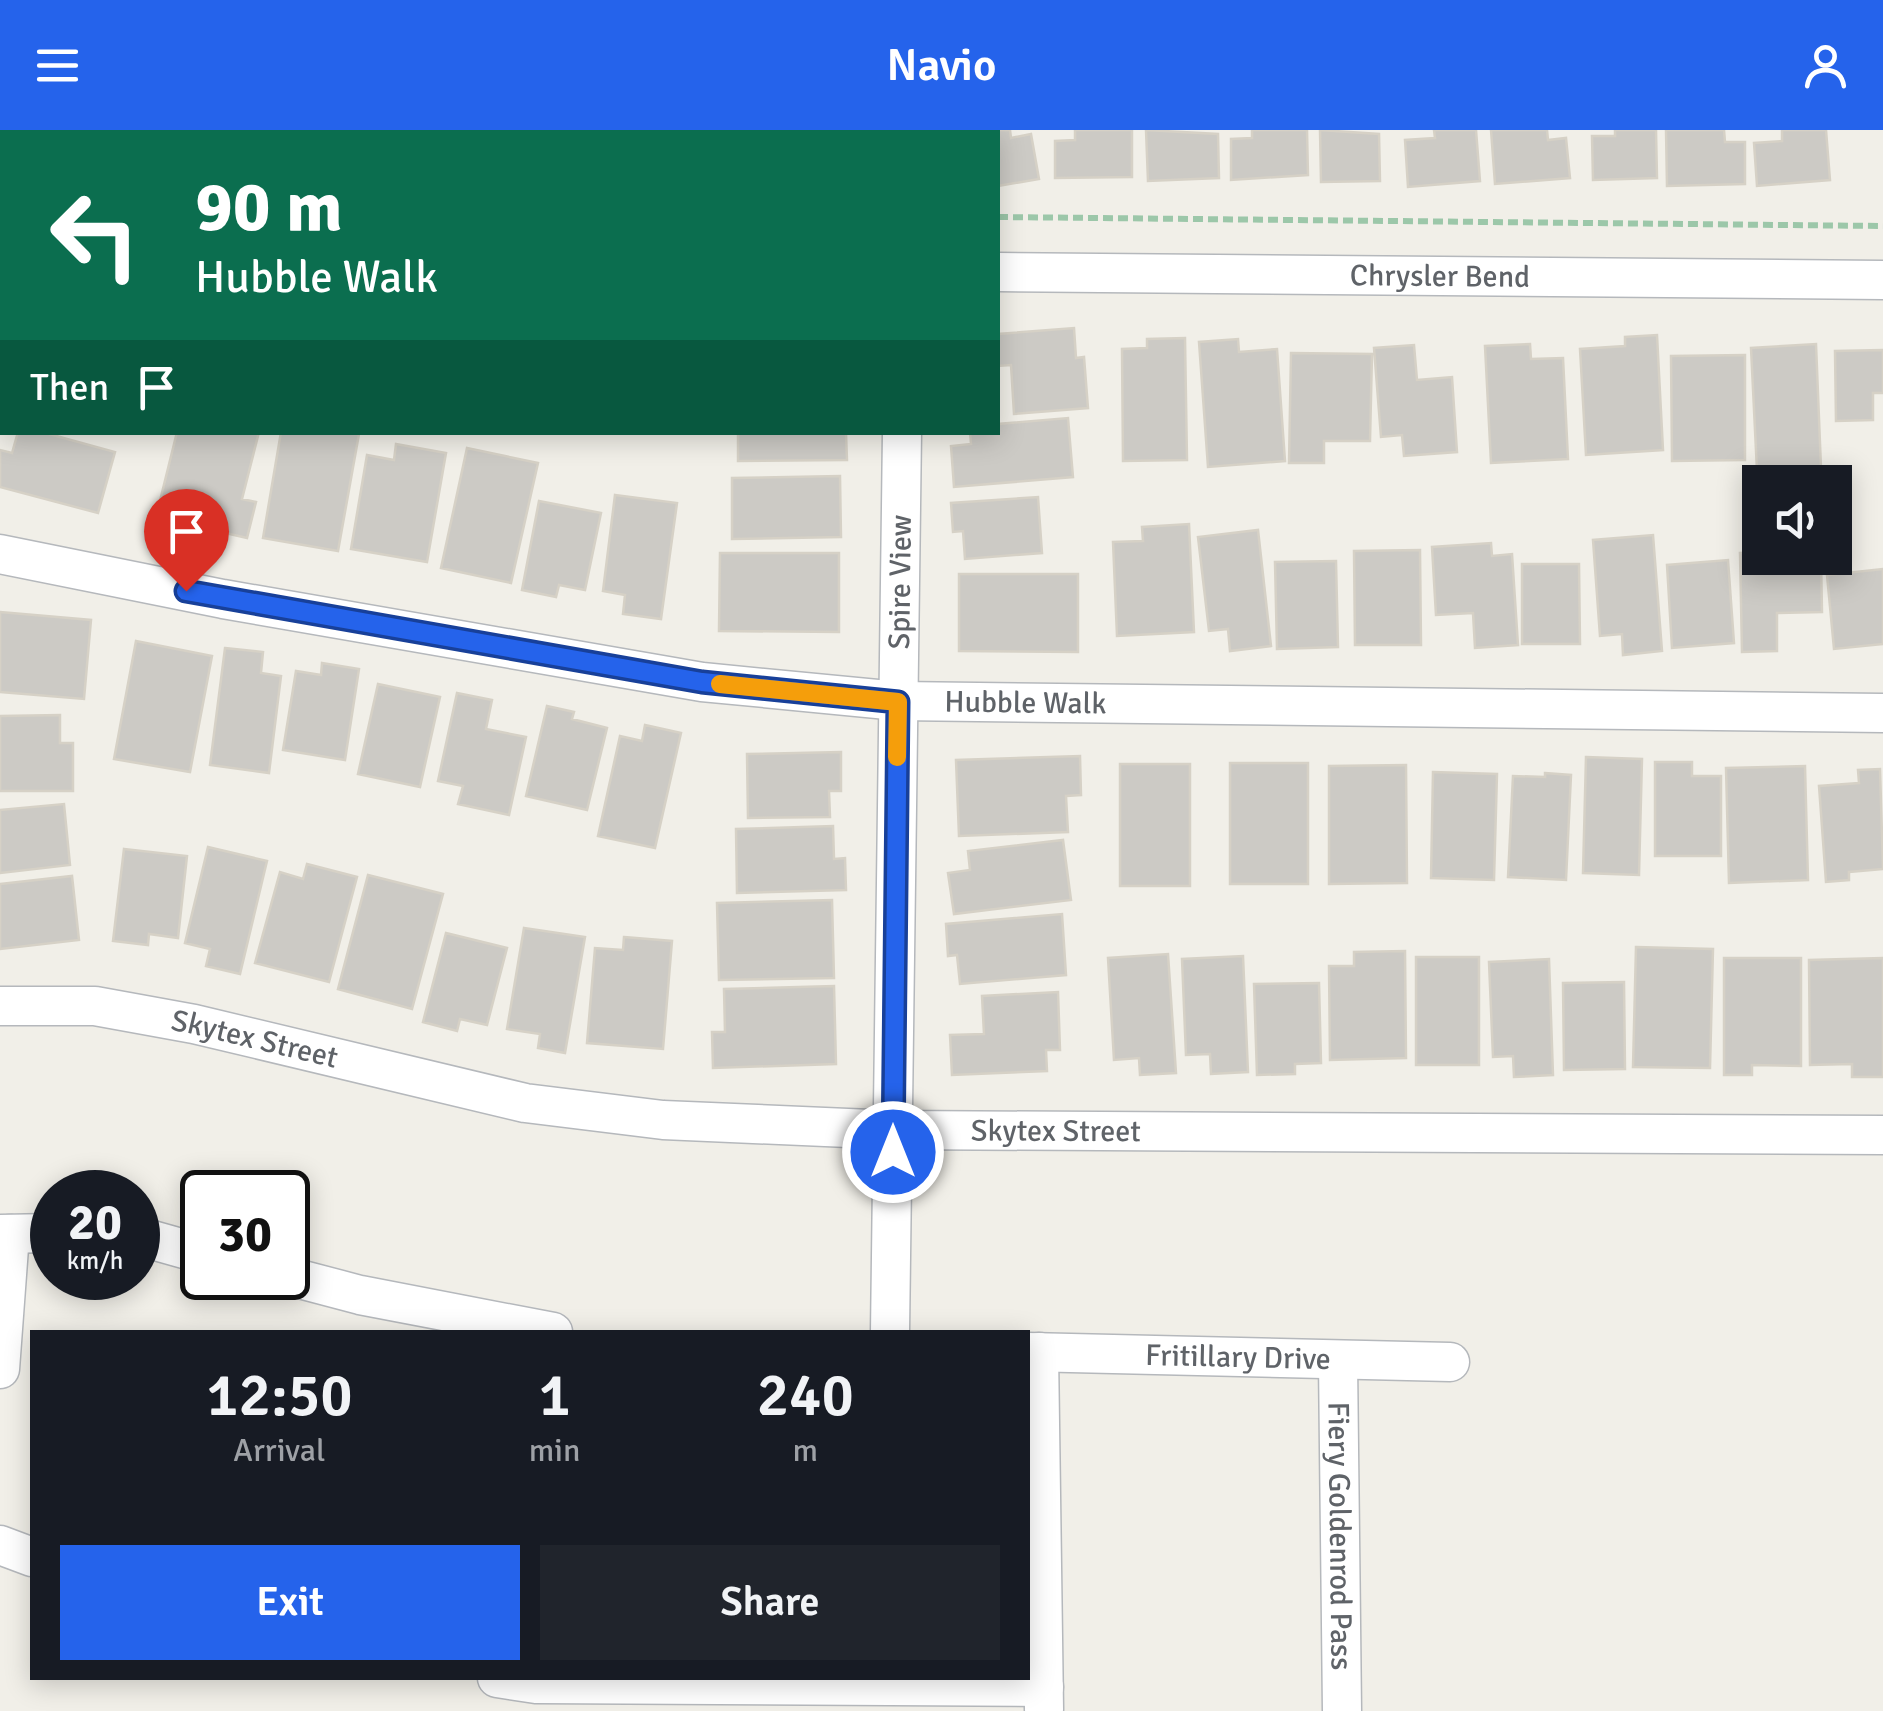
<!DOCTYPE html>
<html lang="en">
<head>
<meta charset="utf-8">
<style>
  :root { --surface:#171b24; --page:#20242c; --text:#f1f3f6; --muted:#9ea1a6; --accent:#2563eb }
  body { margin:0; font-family:Signika,sans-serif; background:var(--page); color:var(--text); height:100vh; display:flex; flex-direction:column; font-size:38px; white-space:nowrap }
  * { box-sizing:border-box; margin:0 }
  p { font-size:32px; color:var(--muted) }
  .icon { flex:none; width:55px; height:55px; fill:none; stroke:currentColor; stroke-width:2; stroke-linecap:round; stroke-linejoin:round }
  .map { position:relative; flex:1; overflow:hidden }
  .drawer { position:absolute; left:30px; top:1200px; width:1000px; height:350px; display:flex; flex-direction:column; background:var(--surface); border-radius:0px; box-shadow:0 5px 25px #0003 }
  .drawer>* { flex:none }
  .guide { position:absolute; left:0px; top:0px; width:1000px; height:305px; box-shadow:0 5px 25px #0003; background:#0b6e4f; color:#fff; overflow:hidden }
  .fabs { position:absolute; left:1742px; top:335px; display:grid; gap:20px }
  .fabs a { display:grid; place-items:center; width:110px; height:110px; border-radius:0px; background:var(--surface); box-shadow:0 5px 25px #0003; font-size:50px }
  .speed { position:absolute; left:30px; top:1040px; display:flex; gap:20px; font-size:50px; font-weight:700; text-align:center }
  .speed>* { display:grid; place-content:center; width:130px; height:130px; border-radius:50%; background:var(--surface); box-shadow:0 5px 25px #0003; line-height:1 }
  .speed small { font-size:25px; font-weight:400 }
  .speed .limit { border:5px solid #111; border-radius:15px; background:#fff; color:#111 }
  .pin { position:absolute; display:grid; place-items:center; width:85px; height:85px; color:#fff; margin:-102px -42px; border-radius:50% 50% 50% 0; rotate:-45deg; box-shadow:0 0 10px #0007 }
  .pin .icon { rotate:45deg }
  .me { position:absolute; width:110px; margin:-55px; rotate:0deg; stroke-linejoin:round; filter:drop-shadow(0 0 8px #0008) }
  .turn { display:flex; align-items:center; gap:35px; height:210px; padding:0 30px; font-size:45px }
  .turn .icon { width:130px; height:130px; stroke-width:2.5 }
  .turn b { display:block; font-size:70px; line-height:85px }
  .then { display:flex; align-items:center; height:95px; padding:0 30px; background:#0003; gap:20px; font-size:38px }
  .eta { display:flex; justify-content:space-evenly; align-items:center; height:170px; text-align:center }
  .eta b { font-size:60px; font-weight:600; line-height:70px }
  .action { display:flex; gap:20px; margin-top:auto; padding:20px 30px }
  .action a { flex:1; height:115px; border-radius:0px; background:var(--accent); color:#fff; font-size:40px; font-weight:600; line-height:115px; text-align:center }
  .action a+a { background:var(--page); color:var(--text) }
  header { display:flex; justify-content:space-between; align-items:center; height:130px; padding:0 30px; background:var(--accent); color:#fff; font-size:45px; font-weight:600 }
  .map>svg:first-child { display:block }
  .building { fill:#cccac5; stroke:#d6d1c6; stroke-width:2.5 }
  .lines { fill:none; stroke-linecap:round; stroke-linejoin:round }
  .service-casing { stroke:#b5b8bc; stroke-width:24 }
  .minor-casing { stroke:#b5b8bc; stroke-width:41 }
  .path { stroke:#9cc7a9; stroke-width:6; stroke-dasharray:10 5; stroke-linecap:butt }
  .service { stroke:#fff; stroke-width:20 }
  .minor { stroke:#fff; stroke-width:38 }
  .route-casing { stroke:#184099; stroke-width:25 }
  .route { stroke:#2563eb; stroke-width:18 }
  .slow { stroke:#f59e0b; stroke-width:18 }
  .labels { text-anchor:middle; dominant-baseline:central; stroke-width:8; stroke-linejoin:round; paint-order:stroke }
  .street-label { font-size:30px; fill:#5f6368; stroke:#fff }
</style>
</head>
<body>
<header><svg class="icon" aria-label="menu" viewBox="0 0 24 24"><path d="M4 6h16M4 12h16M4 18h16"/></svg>Navio<svg class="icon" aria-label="person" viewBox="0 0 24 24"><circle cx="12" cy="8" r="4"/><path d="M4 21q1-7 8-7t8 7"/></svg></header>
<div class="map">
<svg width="1883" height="1581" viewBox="0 0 1883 1581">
  <rect width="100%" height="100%" fill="#f1efe8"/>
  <path class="building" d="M130,0H193L197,2H129Z
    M731,0H853L854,2H731Z
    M971,0H1010L1011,8L1031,4L1039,49L998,56V2Z
    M1075,0H1132V47L1055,48V11L1075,10Z
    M1146,0L1218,4L1219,48L1148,51Z
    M1252,0H1307L1308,45L1231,50V9L1252,8Z
    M1320,0L1379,4L1380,51L1321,52Z
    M1434,0H1476L1480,51L1408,57L1405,10L1435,8Z
    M1491,0H1547L1548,10L1566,8L1570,48L1495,54Z
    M1615,0H1656L1657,48L1593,50L1592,6H1615Z
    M1666,0H1724L1725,12H1745V54L1667,56Z
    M1782,0H1826L1830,50L1757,56L1754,13L1782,11Z
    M1074,198L1076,228L1084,227L1088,278L1014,284L1011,235L998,236V204Z
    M1657,205L1663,320L1586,325L1580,219L1625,216V207Z
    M1185,208L1187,330L1123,331L1122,219L1147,218V209Z
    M1238,209L1239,222L1277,219L1285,331L1208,337L1199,212Z
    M1530,214L1531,229L1563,228L1568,329L1491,333L1485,216Z
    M1816,214L1821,338L1757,341L1751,218Z
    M1414,215L1417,250L1452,247L1457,322L1404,326L1402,305L1381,307L1374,218Z
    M1883,220V263H1873V290L1836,291L1835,221Z
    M1291,223L1372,224L1370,311H1324V333H1289Z
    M1745,225V330L1672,331L1671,226Z
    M1068,288L1073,347L954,357L951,316L971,314L970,302H998V294Z
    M18,302H42L115,322L98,383L0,357V320L12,323Z
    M177,302H259L242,369L256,372L247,408L156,387Z
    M281,302L359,304L338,421L263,408Z
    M738,302L846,303L847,330L738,331Z
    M396,314L446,323L427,432L351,419L367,325L394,330Z
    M467,318L538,333L511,453L441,438Z
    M840,346L841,407L732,409V348Z
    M615,365L677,373L661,489L623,484L625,465L603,461Z
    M1038,367L1042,423L965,429L963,401L953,402L951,373Z
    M539,371L601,383L585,460L559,455L556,467L522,460Z
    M1189,394L1194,502L1117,506L1113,412L1143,411L1142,397Z
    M1258,400L1271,516L1230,521L1228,499L1209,501L1198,407Z
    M1653,405L1662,521L1623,525L1622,504L1600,506L1593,410Z
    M1491,413L1492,426L1512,424L1518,515L1475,518L1473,483L1436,485L1432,417Z
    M1420,420L1421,515H1355L1354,421Z
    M1760,422V428H1821L1822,482L1777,483V521L1742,522L1740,423Z
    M720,423H839V502L719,501Z
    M1728,430L1734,513L1672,518L1667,435Z
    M1336,431L1338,517L1277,519L1275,432Z
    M1522,434H1579L1580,514H1522Z
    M1883,439V514L1834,519L1827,445Z
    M959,444H1078V522L959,521Z
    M0,482L91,490L84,569L0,562Z
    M136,511L212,526L190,642L114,629Z
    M225,518L263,522L261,543L281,546L269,643L210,635Z
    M322,533L359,539L345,630L283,620L296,541L321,545Z
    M378,554L440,567L420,657L358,644Z
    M457,563L492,570L486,599L526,607L509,685L458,674L463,656L438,651Z
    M547,576L574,582L572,589L607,598L587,680L526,666Z
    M60,585V613H73V661H0V586Z
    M645,595L681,603L655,718L598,706L620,606L642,611Z
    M841,622V661H829L830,687L748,688L747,624Z
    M1080,626L1081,665L1066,666L1068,702L959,706L956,630Z
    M1586,627L1642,629L1639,745L1583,743Z
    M1655,632H1692V646H1721V726H1655Z
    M1230,633H1308V754H1230Z
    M1120,634H1190V756H1120Z
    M1406,635L1407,753L1329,754V636Z
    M1805,636L1808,750L1729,753L1726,638Z
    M1880,639L1883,739L1849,742V750L1826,752L1819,656L1859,653L1858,640Z
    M1433,642L1497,644L1494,750L1431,748Z
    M1545,643L1571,645L1566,750L1508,747L1513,646L1545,647Z
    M64,674L70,735L0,743V680Z
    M833,696L834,729L845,728L846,760L737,763L736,699Z
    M1063,710L1071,770L954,784L948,743L970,740L968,721Z
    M208,717L267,731L240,844L206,836L210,819L185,813Z
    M124,719L187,726L178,808L149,804L148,815L113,811Z
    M307,734L357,747L329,852L255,833L280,742L303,749Z
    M368,745L443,764L412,879L338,859Z
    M72,746L79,810L0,819V754Z
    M832,770L834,848L719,850L717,773Z
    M1062,784L1066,845L960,854L957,825L948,826L946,794Z
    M524,798L585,807L565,923L538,918L540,904L507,899Z
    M446,803L507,818L487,895L460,889L457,901L423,892Z
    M624,807L672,811L663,919L587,913L595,818L623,820Z
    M1636,817L1713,819L1710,938L1633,937Z
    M1405,821L1406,928L1330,930L1329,836H1354V822Z
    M1168,824L1176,943L1140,945L1139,928L1114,930L1108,828Z
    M1243,826L1248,942L1211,944L1210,924L1186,925L1182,829Z
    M1416,827H1479V935H1416Z
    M1724,828H1801V936L1752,935V945H1724Z
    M1883,828V947H1852V934L1810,935L1809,830Z
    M1549,829L1553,945L1514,947L1513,926L1493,927L1489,832Z
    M1624,852L1625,939L1564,940L1563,853Z
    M1319,853L1321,933L1295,934V944L1257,945L1254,854Z
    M834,856L836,934L713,938L712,902H725L724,859Z
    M1058,862L1060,920H1046L1047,941L952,945L950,905L984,904L982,866Z"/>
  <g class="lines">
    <g class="service-casing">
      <path id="service" d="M466,2L467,0"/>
    </g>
    <g class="minor-casing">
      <g id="minor">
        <path d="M351,0L356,2"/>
        <path d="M57,2L59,0"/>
        <path d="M917,2V0"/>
        <path d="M0,127L2,122"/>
        <path id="s1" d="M998,142L1883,150"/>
        <path id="s2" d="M0,424L223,469L702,552L898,571L1883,583"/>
        <path id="s3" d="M0,876H95L194,894L525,973L663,990L894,1000L1883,1005"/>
        <path d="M0,1104L52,1103"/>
        <path d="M138,1106L202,1124"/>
        <path d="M288,1146L360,1165L553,1202"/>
        <path id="s4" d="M890,1202L902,302"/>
        <path id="s5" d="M1028,1222L1450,1232"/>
        <path d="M1039,1222L1044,1579"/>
        <path id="s6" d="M1338,1231L1342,1581"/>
        <path d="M0,1239L10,1104"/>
        <path d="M0,1415L32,1427"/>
        <path d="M497,1548L536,1554L1044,1557"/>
      </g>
    </g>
    <path class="path" d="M998,87L1883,96"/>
    <use href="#service" class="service"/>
    <use href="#minor" class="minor"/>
  </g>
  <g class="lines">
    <g class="route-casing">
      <path id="route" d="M186,461L702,552L898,572L893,1022"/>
    </g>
    <use href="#route" class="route"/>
    <path class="slow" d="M720,554L898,572L897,627"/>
  </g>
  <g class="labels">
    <g class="street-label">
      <text stroke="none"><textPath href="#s1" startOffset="442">Chrysler Bend</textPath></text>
      <text stroke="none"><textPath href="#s4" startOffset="750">Spire View</textPath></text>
      <text stroke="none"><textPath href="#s2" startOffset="1038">Hubble Walk</textPath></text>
      <text stroke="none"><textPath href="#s3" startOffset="258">Skytex Street</textPath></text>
      <text stroke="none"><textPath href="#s3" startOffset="1068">Skytex Street</textPath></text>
      <text stroke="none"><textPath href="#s5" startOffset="210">Fritillary Drive</textPath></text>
      <text stroke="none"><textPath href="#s6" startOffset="175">Fiery Goldenrod Pass</textPath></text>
    </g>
  </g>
</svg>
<div class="fabs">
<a><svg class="icon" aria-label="sound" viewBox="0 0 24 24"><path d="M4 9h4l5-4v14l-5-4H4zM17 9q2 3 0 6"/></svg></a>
</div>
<div class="speed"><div>20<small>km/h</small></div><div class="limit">30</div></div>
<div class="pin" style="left:186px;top:461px;background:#d93025"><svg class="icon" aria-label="arrive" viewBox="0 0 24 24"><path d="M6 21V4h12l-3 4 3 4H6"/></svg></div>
<svg class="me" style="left:893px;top:1022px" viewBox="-20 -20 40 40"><circle r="17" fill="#2563eb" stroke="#fff" stroke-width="3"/><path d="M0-11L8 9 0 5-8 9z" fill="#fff"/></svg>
<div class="guide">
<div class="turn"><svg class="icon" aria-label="left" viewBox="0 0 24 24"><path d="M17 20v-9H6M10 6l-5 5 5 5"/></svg><div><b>90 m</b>Hubble Walk</div></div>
<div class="then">Then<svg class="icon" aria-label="arrive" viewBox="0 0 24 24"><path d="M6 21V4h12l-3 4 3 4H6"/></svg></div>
</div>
<section class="drawer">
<div class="eta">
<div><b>12:50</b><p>Arrival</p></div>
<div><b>1</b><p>min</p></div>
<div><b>240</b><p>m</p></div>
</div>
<div class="action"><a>Exit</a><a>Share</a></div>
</section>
</div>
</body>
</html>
